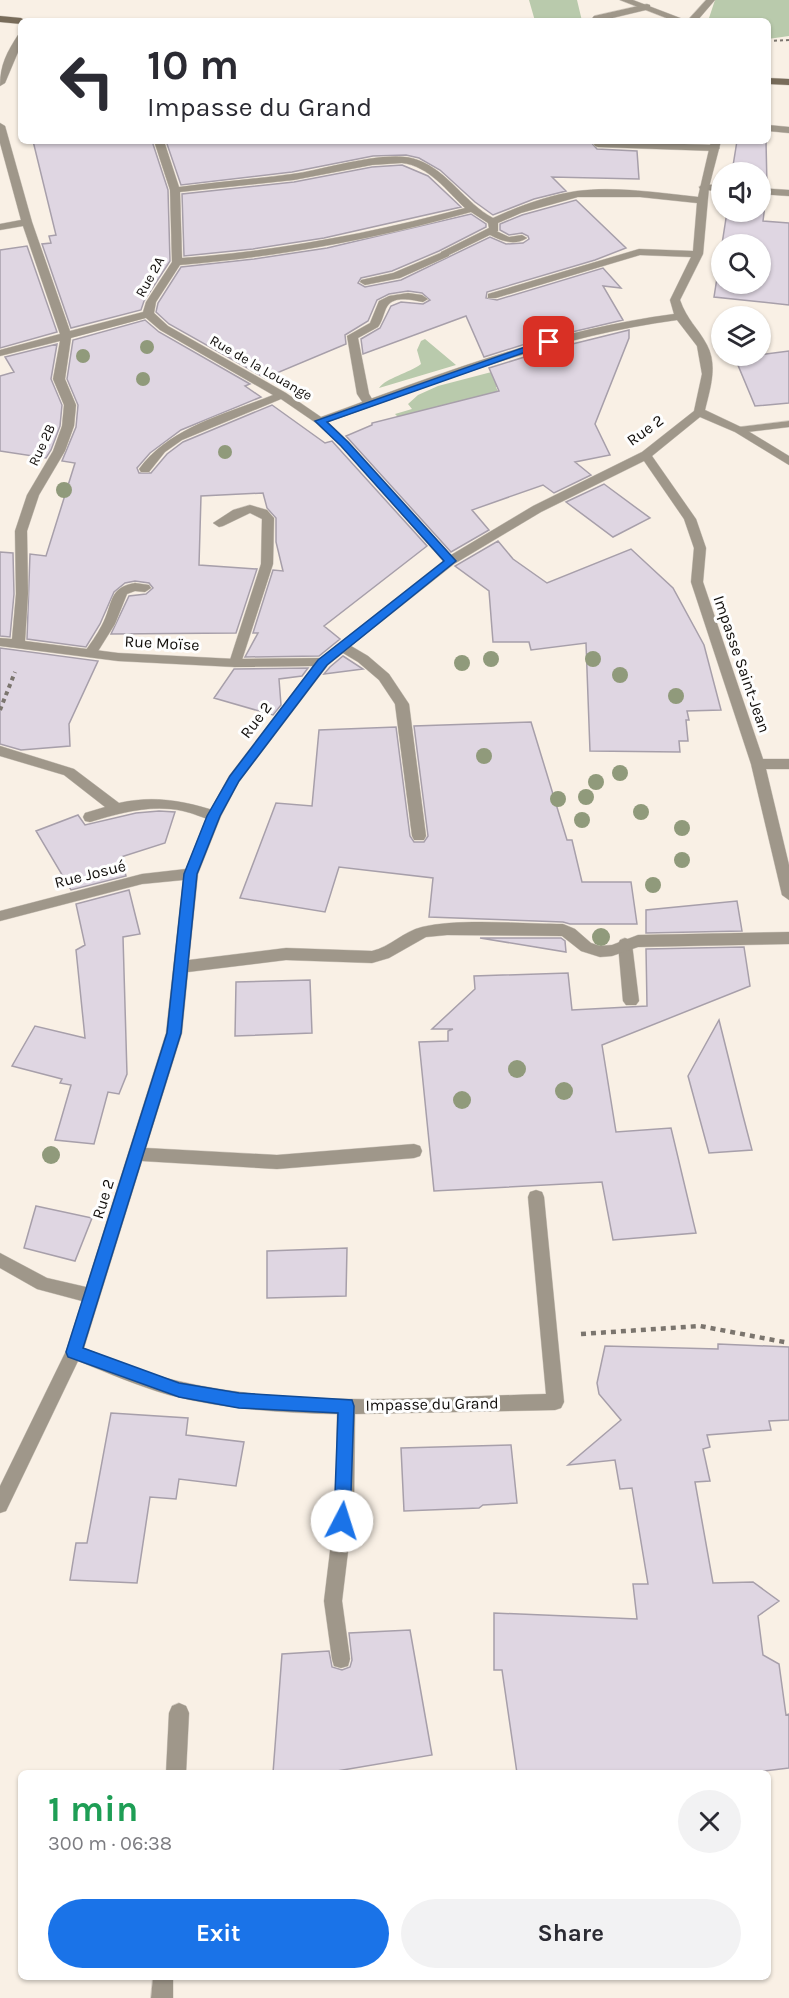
<!DOCTYPE html>
<html lang="en">
<head>
<meta charset="utf-8">
<style>
  :root { --surface:#fff; --page:#f2f2f3; --text:#2b2b33; --muted:#7c7c81; --accent:#1a73e8 }
  body { margin:0; font-family:Karla,sans-serif; background:var(--page); color:var(--text); height:100vh; display:flex; flex-direction:column; font-size:22px; white-space:nowrap }
  * { box-sizing:border-box; margin:0 }
  p { font-size:20px; color:var(--muted) }
  .icon { flex:none; width:33px; height:33px; fill:none; stroke:currentColor; stroke-width:2; stroke-linecap:round; stroke-linejoin:round }
  .map { position:relative; flex:1; overflow:hidden }
  .details { position:absolute; left:18px; top:1770px; width:753px; height:210px; display:flex; flex-direction:column; background:var(--surface); border-radius:9px; box-shadow:0 2px 4px #0004 }
  .details>* { flex:none }
  .top-card { position:absolute; left:18px; top:18px; width:753px; height:126px; border-radius:9px; box-shadow:0 2px 4px #0004; background:#fff; color:var(--text); overflow:hidden }
  .buttons { position:absolute; left:711px; top:162px; display:grid; gap:12px }
  .buttons a { display:grid; place-items:center; width:60px; height:60px; border-radius:50%; background:var(--surface); box-shadow:0 2px 4px #0004; font-size:30px }
  .pin { position:absolute; display:grid; place-items:center; width:51px; height:51px; color:#fff; margin:-26px; border-radius:12px; box-shadow:0 3px 9px #0006 }
  .me { position:absolute; width:66px; margin:-33px; rotate:5deg; stroke-linejoin:round; filter:drop-shadow(0 0 4px #0008) }
  .turn { display:flex; align-items:center; gap:21px; height:126px; padding:0 30px; font-size:27px }
  .turn .icon { width:78px; height:78px; stroke-width:2.5 }
  .turn b { display:block; font-size:42px; line-height:51px }
  .round { display:grid; place-items:center; flex:none; width:63px; height:63px; border-radius:32px; background:var(--page) }
  .headline { display:flex; align-items:center; justify-content:space-between; height:102px; padding:0 30px }
  h1 { font-size:36px; font-weight:700; line-height:45px; color:#1e9e55 }
  .action { display:flex; gap:12px; margin-top:auto; padding:12px 30px }
  .action a { flex:1; height:69px; border-radius:36px; background:var(--accent); color:#fff; font-size:24px; font-weight:700; line-height:69px; text-align:center }
  .action a+a { background:var(--page); color:var(--text) }
  .map>svg:first-child { display:block }
  .green { fill:#b9caac }
  .building { fill:#dfd6e2; stroke:#a79faa; stroke-width:1.5 }
  .lines { fill:none; stroke-linecap:round; stroke-linejoin:round }
  .lane-casing { stroke:#d4ccc2; stroke-width:1 }
  .street-casing { stroke:#d4ccc2; stroke-width:1 }
  .secondary-casing { stroke:#d4ccc2; stroke-width:1 }
  .path-far2 { stroke:#7b756e; stroke-width:2; stroke-dasharray:3 3; stroke-linecap:butt }
  .path-far1 { stroke:#7b756e; stroke-width:4; stroke-dasharray:4 4; stroke-linecap:butt }
  .path { stroke:#7b756e; stroke-width:4.5; stroke-dasharray:5 5; stroke-linecap:butt }
  .lane { fill:#9f978a; fill-rule:evenodd }
  .street { fill:#9f978a; fill-rule:evenodd }
  .secondary { fill:#786c5a; fill-rule:evenodd }
  .tree { fill:#909a7b }
  .route { fill:#1a73e8; stroke:#114b97; stroke-width:1.5 }
  .labels { text-anchor:middle; dominant-baseline:central; stroke-width:6; stroke-linejoin:round; paint-order:stroke }
  .far-street-label { font-size:14px; fill:#110e0b; stroke:#fefefe }
  .street-label { font-size:16px; fill:#110e0b; stroke:#fefefe }
</style>
</head>
<body>
<div class="map">
<svg width="789" height="1998" viewBox="0 0 789 1998">
  <rect width="100%" height="100%" fill="#f9f0e5"/>
  <path class="green" d="M529,0H577L582,21H535Z
    M715,0H789V36L768,39V21H710L709,18Z
    M425,339L456,365L379,388C386,378 409,373 421,364L417,350L421,341Z
    M503,369L533,384L496,387L509,417L406,425L395,414L412,409L408,404L418,395L438,386Z"/>
  <path class="building" d="M33,141H152L168,190L170,261L144,301L141,310L71,328L42,244L51,243L49,236L56,235Z
    M166,141H590L597,149L637,151L639,179L552,177L566,191L534,199L493,215L475,202L440,170L419,158L406,155L373,156L292,172L181,185Z
    M737,141H766L767,186H760V172H732Z
    M402,165L428,176L461,207L324,238L253,249L184,256L182,194L294,182L372,167Z
    M760,196L766,197L763,221L789,223V305L714,297L722,246V284H760V244H722L727,212H760Z
    M576,200L626,248L595,260L487,292L486,298L497,300L603,268L621,288L603,286L623,320L538,340L484,357L466,316L363,354L361,339L380,328L391,306L401,302L423,304L430,300L422,293L408,291L389,294L377,300L368,321L345,335L346,344L265,378L169,324L156,312L158,303L181,267L254,259L327,248L471,214L486,224V227L439,251L392,271L361,278L358,283L365,287L401,280L490,237L506,244L523,243L529,239L528,236L522,233L509,235L500,230V224L522,215Z
    M27,246L57,332L0,348V250Z
    M145,320L159,332L250,384L245,386L261,397L181,430L150,453L137,468L139,473H151L167,454L183,442L272,405L325,443L332,441L427,546L324,626L340,639L319,656L245,657L258,633H253L273,570L283,571L276,542V518L267,508L263,493L201,496L199,565L257,569L236,633L111,634L129,596L146,594L153,588L149,583L135,581L125,583L114,592L100,624L86,647L27,639L30,554L46,556L75,463L62,461L76,427L78,405L67,379L73,340Z
    M629,330V338L595,424L610,455L575,462L591,475L554,493L543,485L472,510L489,530L451,552L346,436L372,425V423L499,391L489,368L544,351Z
    M57,344L51,379L62,405L60,426L51,450L46,458L0,451V376L14,372L5,357Z
    M789,351V403L755,406L735,358Z
    M604,484L650,518L613,537L566,502Z
    M498,541L513,559L547,583L631,549L673,588L704,645L721,710L687,711L689,720H686L688,741H679L680,752L590,751L586,643L531,650L529,642H493L489,591L455,566Z
    M0,552L13,553L14,594L10,637L0,636Z
    M0,648L98,661L69,724L70,746L21,750L0,744Z
    M343,656L363,669L324,674L330,667Z
    M308,668L302,676L279,679L281,705L273,715L214,698L234,669Z
    M531,722L567,840H572L582,882H631L637,924H570L563,922L429,917L433,878L339,867L325,912L240,898L276,803L312,806L319,730L396,727L410,836L414,842H424L428,836L414,726Z
    M159,811L175,812L165,843L121,857L126,876L71,890L36,831L78,815L85,825L136,813Z
    M129,890L140,934L123,937L127,1074L119,1094L108,1092L94,1144L55,1140L71,1085L60,1083L62,1079L12,1066L35,1026L85,1038L76,950L85,945L76,904Z
    M737,901L742,931L646,933V910Z
    M480,938H561L565,941L566,952Z
    M744,947L750,986L602,1045L616,1132L671,1128L696,1233L613,1240L602,1182L434,1191L419,1042L448,1041V1031L453,1029H432L475,989L474,976L568,973L572,1010L647,1006L646,949Z
    M310,980L312,1033L235,1036L236,982Z
    M719,1020L742,1112L752,1150L709,1153L688,1076Z
    M36,1206L92,1218L75,1261L24,1248Z
    M347,1248L346,1296L267,1298V1251Z
    M718,1344L789,1347V1420L769,1421L771,1430L707,1435L710,1447L703,1449L710,1481L695,1482L713,1583L753,1582L779,1601L758,1616L763,1655L779,1664L786,1715L789,1714V1768L748,1773H517L502,1670H494V1613L637,1619L633,1584H648L632,1488L620,1489L615,1460L568,1465L621,1420L599,1394L597,1383L605,1346L718,1349Z
    M111,1413L188,1418L186,1435L244,1442L236,1486L179,1479L176,1499L150,1497L137,1583L70,1580L76,1543H87Z
    M511,1445L517,1503L483,1505L479,1508L404,1511L401,1448Z
    M410,1630L432,1755L325,1773H273L282,1654L329,1651L332,1667L342,1670L350,1667L352,1660L349,1633Z"/>
  <g class="lines">
    <g class="lane-casing">
      <path id="lane" d="M706,0H715L697,21H687Z
        M647,4L650,5V9L600,21H590L594,16Z
        M768,125L789,127V133L768,131Z
        M592,141L715,145L720,148L715,151L598,147L595,146Z
        M704,184L722,186V192L700,189L699,187Z
        M760,188L789,190V196L760,194Z
        M490,228L509,237L522,235L527,238C513,247 500,240 486,233L485,231Z
        M445,251L449,252V256L400,278L365,285L360,282L361,280L393,273Z
        M408,293L422,295L428,299L423,302C413,300 397,296 389,304C384,309 383,321 378,327L358,338L369,394L375,404L373,406H365L357,394L347,336L370,323L379,301L389,296Z
        M789,421V427L739,433L733,430L739,427Z
        M250,505L267,510L274,518L273,564L241,663L235,667L229,663L261,564L262,519L250,513L223,526L219,527L213,523L233,510Z
        M135,583L149,585L151,588L145,592L135,591L127,594L115,624L95,656H85L84,653C90,644 97,635 102,625C113,605 108,587 135,583Z
        M0,746L74,769L119,803C155,795 184,801 219,812L221,816L214,821C203,818 193,813 183,811C151,804 120,813 90,822L85,821L83,817L85,813L105,807L64,775L0,756Z
        M625,938L630,940L632,944L639,1001L636,1005H626L623,1001L618,944L620,940Z"/>
    </g>
    <g class="street-casing">
      <path id="street" d="M620,0H633L688,21H674Z
        M21,34V45L5,83L0,86C0,65 7,52 18,35Z
        M0,123L5,126L32,222L70,331L143,312L146,302L172,262L170,190L154,141H164L179,187C217,182 255,179 292,174C324,170 389,148 418,160C448,171 465,203 493,218C519,206 549,195 577,191C615,186 660,193 698,197L711,141H721L709,187L703,254L680,300C687,320 698,328 707,345C718,366 710,389 705,410L743,428L789,456V465L735,432L700,417L652,456L696,519L706,548L703,582L763,759H789V769H766L789,865V900L782,895L751,764L691,582L694,548L684,519L644,461L541,512L454,564L351,646L368,656L389,674L409,704L426,836L424,840H414L412,836L395,704L379,680L358,662L343,653L328,665L239,782L221,816L198,874L189,960L286,948L372,951C390,947 404,931 422,927C460,918 522,924 563,924L575,929L591,943L600,946L612,945L638,935L789,932V944L638,947L612,956L600,957L581,951L562,936L447,935L426,937L389,958L372,963L286,960L188,972L182,1033L146,1148L277,1155L414,1144L420,1146L422,1151L420,1156L414,1158L277,1169L142,1161L84,1348C115,1360 146,1374 178,1381C298,1409 424,1397 546,1394L528,1197L530,1192L536,1190L542,1192L544,1197L564,1402L561,1408L555,1410L355,1414L354,1502L342,1601L350,1659L348,1666L341,1668L334,1666L332,1659L324,1601L336,1502L337,1414C281,1413 223,1409 169,1395C138,1386 108,1373 78,1361L6,1511L0,1513V1486L66,1351L82,1301L37,1289L0,1268V1253L47,1278L86,1287L166,1033L183,880L142,884L0,921V911L142,874L186,869L207,816L229,776L313,666L235,667L118,661L0,646V638L12,639L16,594L15,531L27,495L53,451L62,426L64,405L53,379L60,341L0,356V350L60,334L23,226L0,230V224L21,220L0,143ZM402,163C429,166 447,191 465,208C372,233 278,251 182,258L180,192L294,180L372,165ZM578,197H640L697,203L693,251L639,249L488,294V298H496L640,255L691,257L670,300L674,314C551,330 437,375 321,417L286,393L168,326L154,313L156,302L180,265C279,257 375,239 471,212L488,223L489,228L441,252V256L445,257L498,231V223L521,213ZM146,318L160,330L273,395C226,414 170,427 139,469L141,472H149L165,452L182,440L281,399L316,423L341,446L443,561L320,658L235,659L118,653L25,641L28,594L27,531L39,495L65,451L74,426L76,405L65,379L71,338ZM677,320L697,346L702,374L694,411L642,452L533,506L451,555L349,442L328,422C443,381 555,336 677,320Z
        M179,1703L186,1706L189,1713L186,1773H166L169,1713L172,1706Z
        M153,1977H173V1998H151Z"/>
    </g>
    <g class="secondary-casing">
      <path id="secondary" d="M0,16L21,18L26,21H21V24L0,22Z
        M768,78L789,79V85L768,84Z"/>
    </g>
    <path class="path-far2" d="M768,41L789,40"/>
    <path class="path-far1" d="M0,710L15,672"/>
    <path class="path" d="M581,1334L700,1326L789,1343"/>
    <use href="#lane" class="lane"/>
    <use href="#street" class="street"/>
    <use href="#secondary" class="secondary"/>
  </g>
  <g class="tree">
    <circle cx="147" cy="347" r="7"/>
    <circle cx="83" cy="356" r="7"/>
    <circle cx="143" cy="379" r="7"/>
    <circle cx="225" cy="452" r="7"/>
    <circle cx="64" cy="490" r="8"/>
    <circle cx="491" cy="659" r="8"/>
    <circle cx="593" cy="659" r="8"/>
    <circle cx="462" cy="663" r="8"/>
    <circle cx="620" cy="675" r="8"/>
    <circle cx="676" cy="696" r="8"/>
    <circle cx="484" cy="756" r="8"/>
    <circle cx="620" cy="773" r="8"/>
    <circle cx="596" cy="782" r="8"/>
    <circle cx="586" cy="797" r="8"/>
    <circle cx="558" cy="799" r="8"/>
    <circle cx="641" cy="812" r="8"/>
    <circle cx="582" cy="820" r="8"/>
    <circle cx="682" cy="828" r="8"/>
    <circle cx="682" cy="860" r="8"/>
    <circle cx="653" cy="885" r="8"/>
    <circle cx="601" cy="937" r="9"/>
    <circle cx="517" cy="1069" r="9"/>
    <circle cx="564" cy="1091" r="9"/>
    <circle cx="462" cy="1100" r="9"/>
    <circle cx="51" cy="1155" r="9"/>
  </g>
  <path class="route" d="M545,340L554,342L327,422L348,442L456,561L327,665L239,781L220,816L197,874L181,1033L83,1348L179,1383L239,1393L352,1400L354,1406L350,1521L348,1527L342,1529L336,1527L334,1521L338,1413L239,1408L179,1397L68,1357L66,1352L167,1033L184,874L207,816L230,776L318,660L444,561L341,446L315,421Z"/>
  <g class="labels">
    <g class="far-street-label">
      <text transform="translate(150 277) rotate(-61)">Rue 2A</text>
      <text transform="translate(261 368) rotate(30)">Rue de la Louange</text>
      <text transform="translate(42 445) rotate(-65)">Rue 2B</text>
    </g>
    <g class="street-label">
      <text transform="translate(645 430) rotate(-36)">Rue 2</text>
      <text transform="translate(162 643) rotate(3)">Rue Moïse</text>
      <text transform="translate(742 664) rotate(71)">Impasse Saint-Jean</text>
      <text transform="translate(256 720) rotate(-53)">Rue 2</text>
      <text transform="translate(90 874) rotate(-14)">Rue Josué</text>
      <text transform="translate(103 1199) rotate(-73)">Rue 2</text>
      <text transform="translate(432 1404) rotate(-1)">Impasse du Grand</text>
    </g>
  </g>
</svg>
<div class="buttons">
<a><svg class="icon" aria-label="sound" viewBox="0 0 24 24"><path d="M4 9h4l5-4v14l-5-4H4zM17 9q2 3 0 6"/></svg></a>
<a><svg class="icon" aria-label="search" viewBox="0 0 24 24"><circle cx="10" cy="10" r="6"/><path d="M15 15l6 6"/></svg></a>
<a><svg class="icon" aria-label="layers" viewBox="0 0 24 24"><path d="M12 4l9 5-9 5-9-5zM3 14l9 5 9-5"/></svg></a>
</div>
<div class="pin" style="left:549px;top:342px;background:#d93025"><svg class="icon" aria-label="arrive" viewBox="0 0 24 24"><path d="M6 21V4h12l-3 4 3 4H6"/></svg></div>
<svg class="me" style="left:342px;top:1521px" viewBox="-20 -20 40 40"><circle r="19" fill="#fff"/><path d="M0-13L10 11 0 6-10 11z" fill="#1a73e8"/></svg>
<div class="top-card">
<div class="turn"><svg class="icon" aria-label="left" viewBox="0 0 24 24"><path d="M17 20v-9H6M10 6l-5 5 5 5"/></svg><div><b>10 m</b>Impasse du Grand</div></div>
</div>
<section class="details">
<div class="headline"><div><h1>1 min</h1><p>300 m · 06:38</p></div><a class="round"><svg class="icon" aria-label="close" viewBox="0 0 24 24"><path d="M6 6l12 12M18 6L6 18"/></svg></a></div>
<div class="action"><a>Exit</a><a>Share</a></div>
</section>
</div>
</body>
</html>
